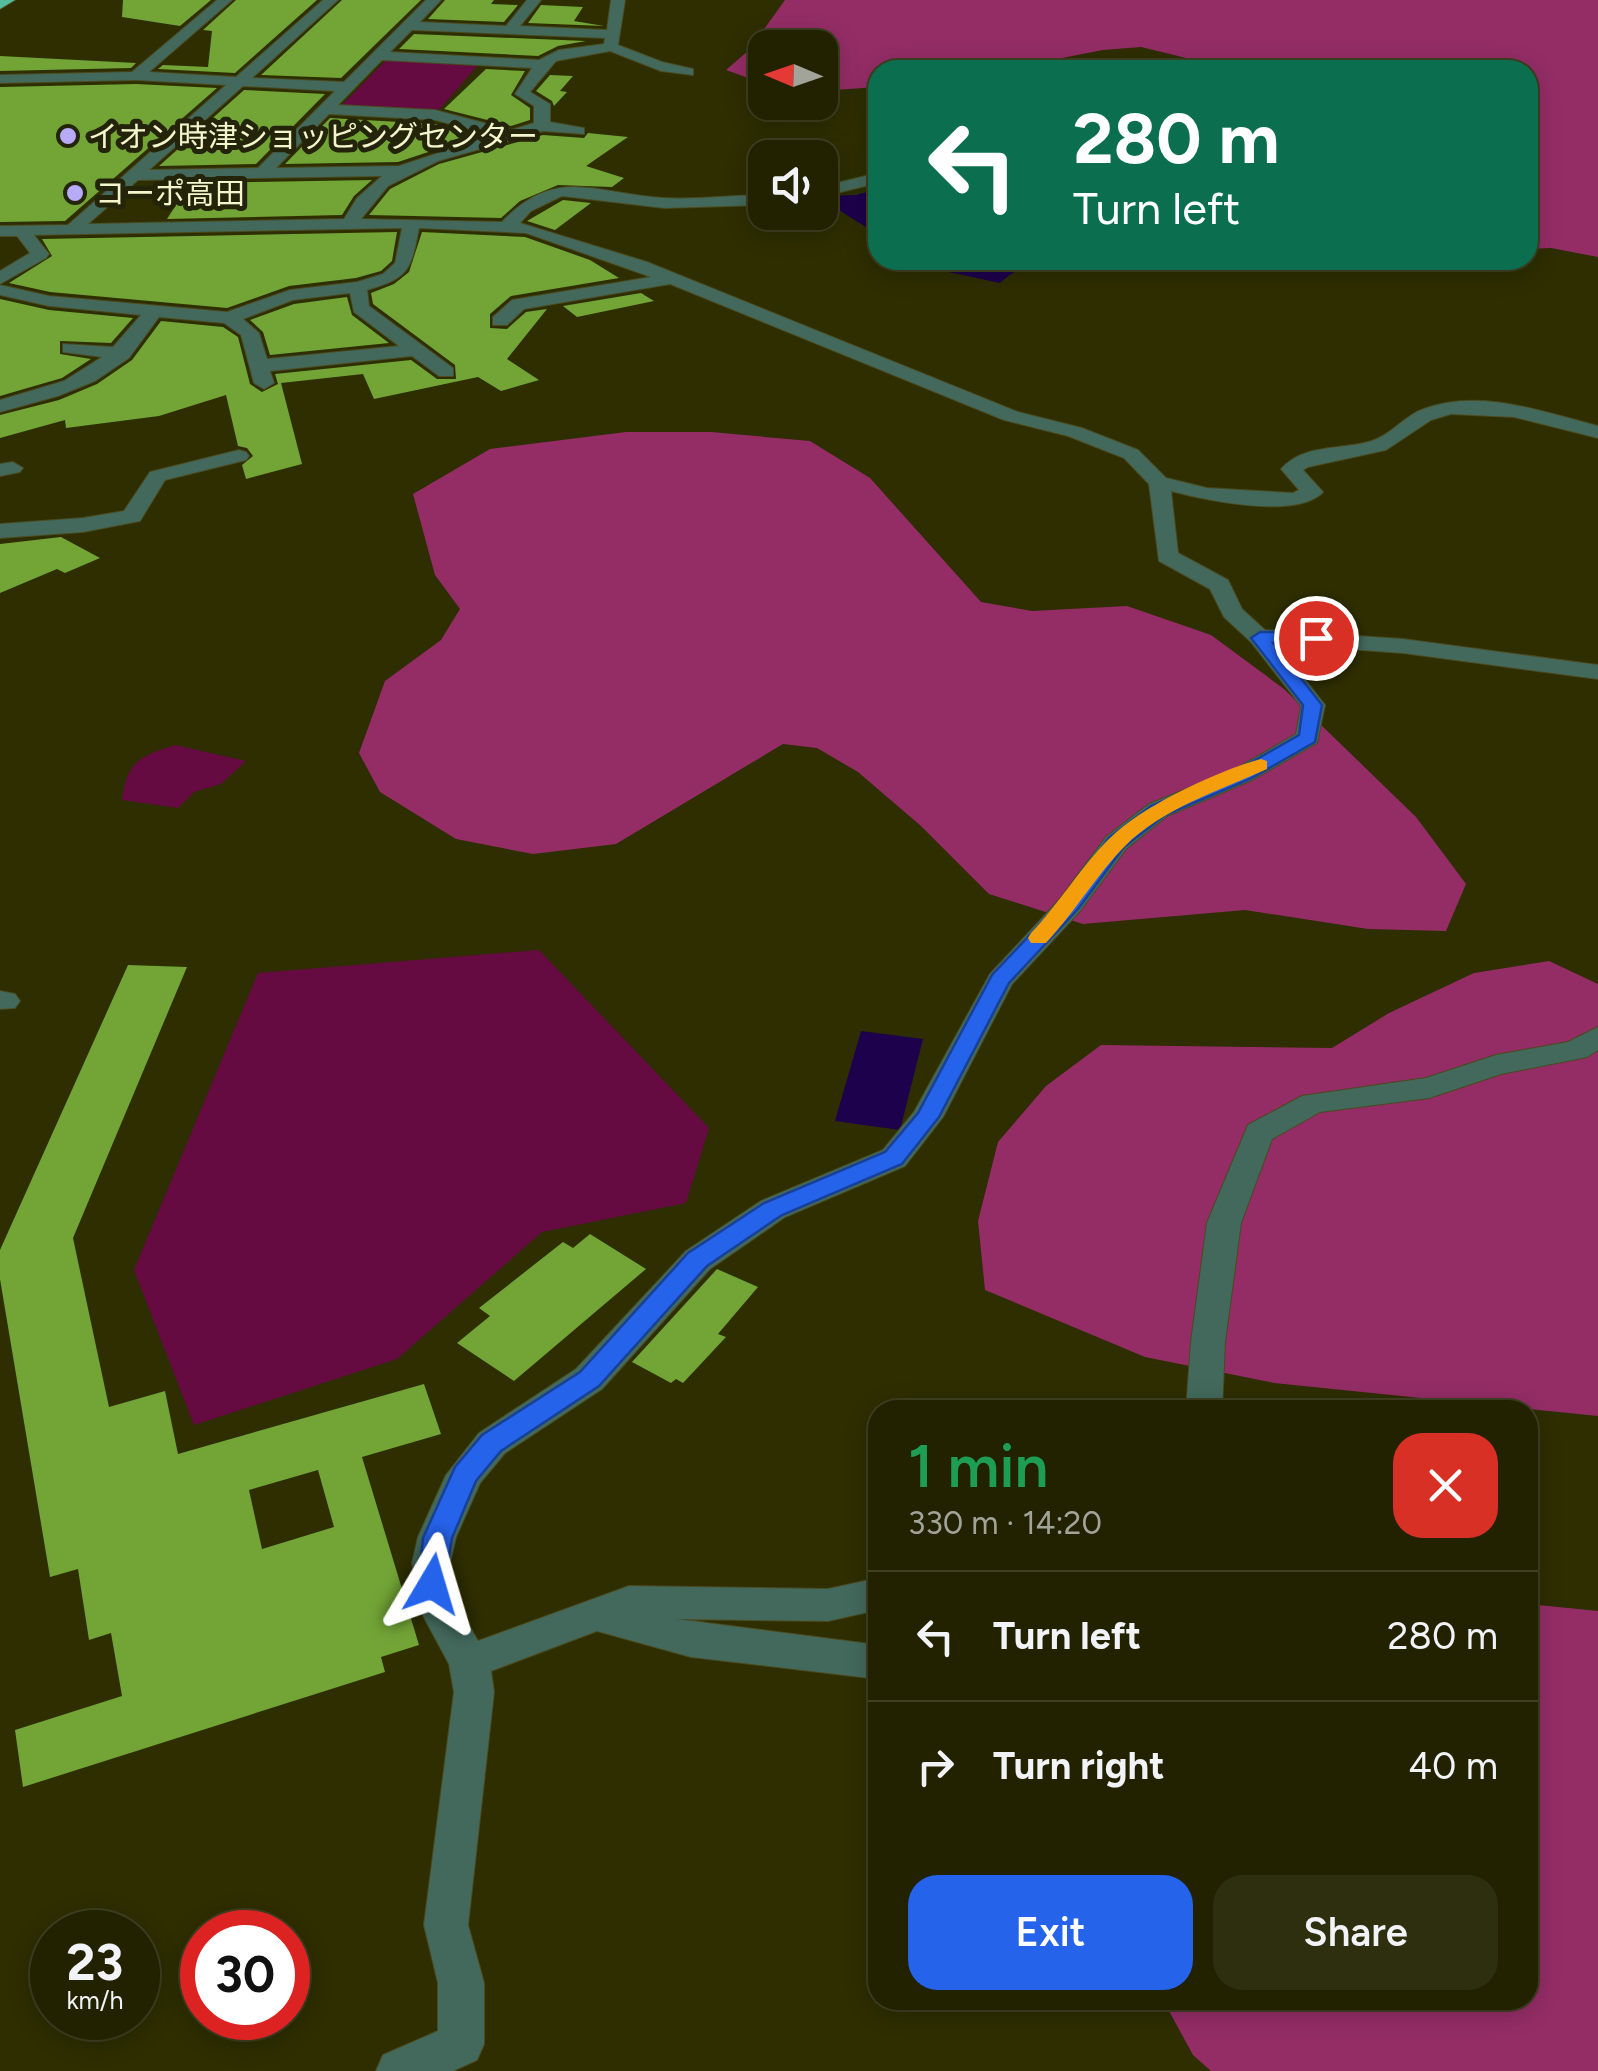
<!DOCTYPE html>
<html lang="en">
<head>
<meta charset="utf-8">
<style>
  :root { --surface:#220; --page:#2e2f0f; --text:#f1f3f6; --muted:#a2a499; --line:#3f3f22; --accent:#2563eb }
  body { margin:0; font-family:Figtree,"Noto Sans JP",sans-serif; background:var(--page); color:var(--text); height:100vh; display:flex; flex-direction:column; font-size:38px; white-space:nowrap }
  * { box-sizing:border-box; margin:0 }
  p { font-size:32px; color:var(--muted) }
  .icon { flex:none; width:55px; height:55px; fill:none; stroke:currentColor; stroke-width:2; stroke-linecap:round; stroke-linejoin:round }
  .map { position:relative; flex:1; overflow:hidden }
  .sheet { position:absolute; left:868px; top:1400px; width:670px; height:610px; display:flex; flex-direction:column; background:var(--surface); border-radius:30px; box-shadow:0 5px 25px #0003,0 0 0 2px var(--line) }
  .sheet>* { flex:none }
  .top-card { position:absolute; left:868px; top:60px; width:670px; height:210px; border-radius:30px; box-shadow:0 5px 25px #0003,0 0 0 2px var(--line); background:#0b6e4f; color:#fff; overflow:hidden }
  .needle { width:65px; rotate:272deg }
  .buttons { position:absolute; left:748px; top:30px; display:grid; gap:20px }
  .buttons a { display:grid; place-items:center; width:90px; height:90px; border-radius:20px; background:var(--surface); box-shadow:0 5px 25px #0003,0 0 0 2px var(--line); font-size:50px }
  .speed { position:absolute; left:30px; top:1910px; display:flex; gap:20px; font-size:50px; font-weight:700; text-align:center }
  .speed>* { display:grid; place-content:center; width:130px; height:130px; border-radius:50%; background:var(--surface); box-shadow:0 5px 25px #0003,0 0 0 2px var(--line); line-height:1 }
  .speed small { font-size:25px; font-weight:400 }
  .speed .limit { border:15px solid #d22; background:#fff; color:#111 }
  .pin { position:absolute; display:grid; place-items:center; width:85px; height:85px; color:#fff; margin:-42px; border:5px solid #fff; border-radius:50%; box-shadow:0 2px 10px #0007 }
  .me { position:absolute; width:110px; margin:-55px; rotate:7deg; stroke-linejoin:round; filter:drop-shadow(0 0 8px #0008) }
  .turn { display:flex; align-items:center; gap:35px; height:210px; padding:0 40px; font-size:45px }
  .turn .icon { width:130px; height:130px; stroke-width:2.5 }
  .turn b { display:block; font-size:70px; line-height:85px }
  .round { display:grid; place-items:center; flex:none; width:105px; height:105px; border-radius:30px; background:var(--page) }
  .overview { display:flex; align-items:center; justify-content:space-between; height:170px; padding:0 40px }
  h1 { font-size:60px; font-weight:600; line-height:75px; color:#1e9e55 }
  .primary-button { display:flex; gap:20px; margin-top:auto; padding:20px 40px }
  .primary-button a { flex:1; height:115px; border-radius:30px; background:var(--accent); color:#fff; font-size:40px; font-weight:600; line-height:115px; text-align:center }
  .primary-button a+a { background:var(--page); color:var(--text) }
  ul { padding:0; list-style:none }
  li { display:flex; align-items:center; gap:30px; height:130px; padding:0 40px; border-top:2px solid var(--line) }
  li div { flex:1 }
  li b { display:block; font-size:38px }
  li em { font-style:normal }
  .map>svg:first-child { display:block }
  .green { fill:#650b41 }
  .forest { fill:#942d66 }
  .water { fill:#1e014c }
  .building { fill:#72a436; fill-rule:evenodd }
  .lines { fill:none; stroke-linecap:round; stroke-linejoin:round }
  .minor-casing { stroke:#4a4a1d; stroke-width:2 }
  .highway-casing { stroke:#4a4a1d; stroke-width:2 }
  .minor { fill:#43695c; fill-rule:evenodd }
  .highway { fill:#54bc9d; fill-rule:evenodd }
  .route { fill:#2563eb; stroke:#184099; stroke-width:2.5 }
  .slow { fill:#f59e0b }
  .poi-dot { fill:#b7abf8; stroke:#232409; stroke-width:4 }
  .labels { text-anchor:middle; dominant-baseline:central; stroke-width:10; stroke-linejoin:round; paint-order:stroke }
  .far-poi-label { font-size:30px; fill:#f3f5cc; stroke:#232409; text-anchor:start }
</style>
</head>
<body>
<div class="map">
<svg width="1598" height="2071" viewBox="0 0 1598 2071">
  <rect width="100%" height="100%" fill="#2e2e00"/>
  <path class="green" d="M387,59L479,64L438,111L341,106Z
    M175,745L246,761L221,784L194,792L178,808L122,800C127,761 140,756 175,745Z
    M539,950L709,1128L686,1203L542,1232L397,1359L194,1425L134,1270L258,973Z"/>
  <path class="forest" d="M785,0H1598V257L1551,248L1528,249V70H1261L1223,67L1141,47L1103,50L1001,70H878L877,87L820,91V48H765V84L726,70L749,50Z
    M626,432H711L810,441L870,478L981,602L1032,611L1127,606L1211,635L1284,689L1416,817L1466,884L1446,931L1368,929L1245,910L1083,924L989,894L921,826L858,772L817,748L783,744L616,844L533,854L456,839L380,792L359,753L385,681L441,640L460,609L435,575L413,494L490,449Z
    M1549,961L1598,984V1416L1274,1383L1145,1357L985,1290L978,1221L998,1142L1046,1086L1101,1045L1332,1048L1389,1013L1474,973Z
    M1528,1604L1598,1611V2071H1211L1193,2055L1163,2000H1528Z"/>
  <path class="water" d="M877,189V234L826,202L825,196L856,195Z
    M919,260H1090V263C1051,261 1030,256 1000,283L934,269Z
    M861,1031L923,1039L900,1130L835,1121Z"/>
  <path class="building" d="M123,0H211L180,26L122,17Z
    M236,0H317L235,73L158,69L163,65L208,67L212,31L203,30Z
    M342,0H421L341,78L261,75Z
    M445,0H494L491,4L518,5L504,22L428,19Z
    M541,5L583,7L574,21L604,26L528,23Z
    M414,34L586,41L558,46L538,56L399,49Z
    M0,56L136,63L131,68L0,71Z
    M486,69L525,71L511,95L530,108V120L511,126L444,109Z
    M550,75L573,76L560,91L567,92L554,106L552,101L536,91Z
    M136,84L217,88L65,221L0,222V87Z
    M244,90L325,94L256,164L159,166Z
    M330,118L434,124L480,135L398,162L285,164Z
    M588,133L628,137L586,166L624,178L612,187L558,185L520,201L501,218L369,215L390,189L439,164L543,135L584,138Z
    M372,180L354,196L342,215L167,219L190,183Z
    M563,200L591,203L555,230L527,221Z
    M397,232L392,261L381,271L356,278L289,286L227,308L50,292L9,283L52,256L42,239Z
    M422,232L525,237L590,260L619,278L511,296L490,314V328L507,329L526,312L547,309L507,359L539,380L501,391L478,377L374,399L363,374L281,383L302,464L246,479L242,465L253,456L247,448L238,446L226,395L159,416L66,428L65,420L0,438V415L59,400L97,384L132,360L161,321L223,327L238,337L250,384L262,392L278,384L275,374L411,360L437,379H456L455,365L373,304L371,293L394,284L409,272Z
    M641,293L654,301L577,317L563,306Z
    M347,297L352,315L389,343L270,355L263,332L250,320L294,304Z
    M0,299L49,310L133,318L111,343L60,341V354L91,359L62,378L0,396Z
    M61,537L100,558L65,573L57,569L0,593V544Z
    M128,965L187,967L73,1238L109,1407L165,1391L178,1454L424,1384L441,1434L362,1457L419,1645L381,1657L385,1672L23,1787L15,1730L122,1696L111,1633L89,1640L78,1569L50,1577L0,1279V1250ZM318,1470L334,1527L262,1549L249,1490Z
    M590,1234L646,1269L514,1381L457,1343L490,1316L479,1308L563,1242L573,1248Z
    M717,1269L758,1287L718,1334L726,1337L683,1383L676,1379L671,1383L632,1362Z"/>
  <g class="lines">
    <g class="minor-casing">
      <path id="minor" d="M217,0H232L149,72L236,77L323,0H338L252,78L344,82L426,0H441L420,22L506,26L527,0H541L520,26L607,30L611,0H625L618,45L662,62L693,69V75L661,71L610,51L556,61L530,92L550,104V122L584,128V134L543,131L438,161L388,186L361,219L502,222C556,165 596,194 663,198C697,200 731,195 765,195V205L664,208L562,196L531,211L520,223L647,262L1018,412L1082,428L1138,450L1166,478L1207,488L1293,493L1299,490L1281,469C1303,444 1339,450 1368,442C1389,437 1402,418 1421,410C1478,387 1543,412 1598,426V438L1514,417L1451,414L1431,420L1386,450L1308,467L1303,470L1323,492C1297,520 1205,500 1171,491L1178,553L1228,580L1242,609L1265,630L1403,639L1598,665V679L1403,653L1277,644L1325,705L1317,743L1252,780L1167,816L1126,849L1080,911L1012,984L943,1117L905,1166L785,1217L710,1269L602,1389L505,1453L480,1483L456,1537L450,1563L459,1608L478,1641L629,1586L828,1589L878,1578V1610L828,1621L676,1619L878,1645V1679L691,1657L597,1631L491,1671L494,1692L468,1925L484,1983V2044L477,2060L453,2071H376L383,2055L438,2031V1983L424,1925L454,1692L449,1664L420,1610L412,1563L418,1537L446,1475L479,1433L576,1369L686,1251L761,1201L883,1150L914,1112L990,974L1060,899L1106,837L1149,804L1234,770L1296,734L1301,706L1251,642L1224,617L1210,589L1159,561L1149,484L1124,458L1068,436L1004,420L670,284L524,309L507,325H493V317L512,300L651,277L526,233L419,228C411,270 409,278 367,290L369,306L453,368V376H439L412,356L270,371L274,383L264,389L254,383L241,335L224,323L159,317L129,358L95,381L58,396L0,412V400L64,381L102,357L63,352V344L113,347L141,315L49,306L0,295V285L49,296L227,312L290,290L357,282L383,274L395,263L402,228L34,235L49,254L46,258L0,284V271L30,253L17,236H0V226L68,225L226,85L136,80L0,83V75L132,72ZM412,30L605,38L604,44L559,50L539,60L390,52ZM382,60L532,68L515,94L534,106V123L511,130L435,110L338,105ZM243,86L335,91L258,168L149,170ZM329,114L435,120L493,135L399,166L276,168ZM382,176L357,198L344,219L88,224L138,180ZM350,293L354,312L399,346L267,359L259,333L243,319L293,300Z
        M878,173V183L820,197V187Z
        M239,450L246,452L249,456L246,460L165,480L140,521L83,532L0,538V524L83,518L124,511L150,472Z
        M13,462L23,468L20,472L0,476V464Z
        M0,991L15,994L20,1001L15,1008L0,1009Z
        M1598,1027V1050L1587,1057L1501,1074L1429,1098L1320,1112L1272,1139L1241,1223L1225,1342L1222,1410H1186L1191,1342L1207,1223L1248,1125L1302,1096L1426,1078L1496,1055L1568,1042Z"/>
    </g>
    <g class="highway-casing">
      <path id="highway" d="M0,0H15L0,9Z"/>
    </g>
    <use href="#minor" class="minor"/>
    <use href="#highway" class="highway"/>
  </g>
  <path class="route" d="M1316,632L1322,634V641L1273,643L1322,705L1315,742L1250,779L1165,815L1124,847L1078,909L1009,983L939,1117L902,1164L782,1215L707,1266L599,1386L501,1451L476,1481L452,1538L443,1592L432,1596L422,1592L418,1584L423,1538L455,1467L482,1435L580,1372L688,1253L764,1203L885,1152L918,1113L992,975L1063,900L1109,838L1151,806L1236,771L1299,735L1303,705L1251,638L1260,632Z"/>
  <path class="slow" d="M1261,759L1267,761V769C1219,791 1163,808 1125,846C1098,873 1074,913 1046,943H1031L1028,938L1031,933C1059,904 1083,864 1110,838C1142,806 1217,771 1261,759Z"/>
  <g class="poi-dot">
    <circle cx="68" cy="136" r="10"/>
    <circle cx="75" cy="193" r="10"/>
  </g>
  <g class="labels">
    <g class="far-poi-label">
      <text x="88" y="136">イオン時津ショッピングセンター</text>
      <text x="95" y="193">コーポ高田</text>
    </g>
  </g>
</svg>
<div class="buttons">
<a><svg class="needle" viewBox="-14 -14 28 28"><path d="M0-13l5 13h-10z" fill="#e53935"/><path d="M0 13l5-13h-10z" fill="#a2a499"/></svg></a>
<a><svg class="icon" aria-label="sound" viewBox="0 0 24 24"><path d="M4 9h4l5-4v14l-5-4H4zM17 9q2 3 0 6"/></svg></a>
</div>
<div class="speed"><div>23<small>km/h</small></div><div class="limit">30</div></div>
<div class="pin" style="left:1316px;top:638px;background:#d93025"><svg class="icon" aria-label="arrive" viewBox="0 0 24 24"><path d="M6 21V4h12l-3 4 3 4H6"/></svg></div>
<svg class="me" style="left:432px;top:1584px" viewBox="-20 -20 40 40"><path d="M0-17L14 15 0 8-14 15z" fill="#2563eb" stroke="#fff" stroke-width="4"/></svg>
<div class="top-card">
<div class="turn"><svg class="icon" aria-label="left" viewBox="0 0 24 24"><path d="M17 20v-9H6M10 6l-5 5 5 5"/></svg><div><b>280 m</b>Turn left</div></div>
</div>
<section class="sheet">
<div class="overview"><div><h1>1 min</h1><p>330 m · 14:20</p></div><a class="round" style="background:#d93025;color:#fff"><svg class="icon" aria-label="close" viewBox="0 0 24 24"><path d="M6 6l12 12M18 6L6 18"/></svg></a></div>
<ul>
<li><svg class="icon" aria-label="left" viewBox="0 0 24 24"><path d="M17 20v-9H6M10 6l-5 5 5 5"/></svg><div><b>Turn left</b></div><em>280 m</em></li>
<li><svg class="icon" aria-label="right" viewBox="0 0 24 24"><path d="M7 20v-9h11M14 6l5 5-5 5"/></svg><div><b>Turn right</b></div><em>40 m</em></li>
</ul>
<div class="primary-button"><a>Exit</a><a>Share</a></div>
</section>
</div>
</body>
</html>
